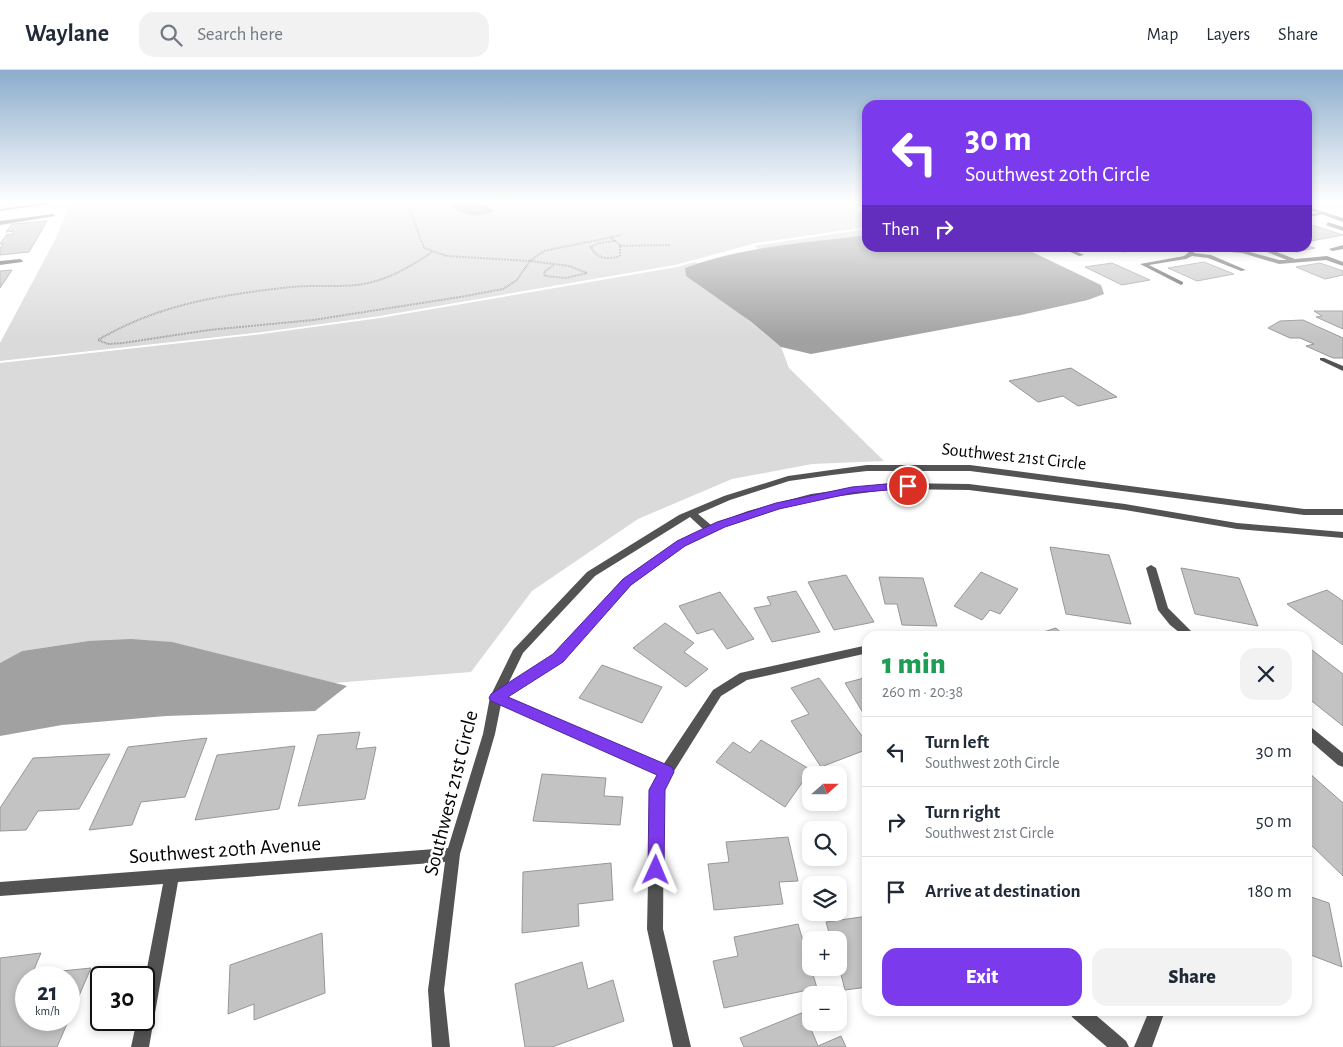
<!DOCTYPE html>
<html lang="en">
<head>
<meta charset="utf-8">
<style>
  :root { --surface:#fff; --page:#f2f2f3; --text:#1f2937; --muted:#747a83; --line:#e0e1e3; --accent:#7c3aed }
  body { margin:0; font-family:"Alegreya Sans",sans-serif; background:var(--page); color:var(--text); height:100vh; display:flex; flex-direction:column; font-size:19px; white-space:nowrap }
  * { box-sizing:border-box; margin:0 }
  p { font-size:16px; color:var(--muted) }
  .icon { flex:none; width:28px; height:28px; fill:none; stroke:currentColor; stroke-width:2; stroke-linecap:round; stroke-linejoin:round }
  .map { position:relative; flex:1; overflow:hidden }
  .panel { position:absolute; left:862px; top:561px; width:450px; height:385px; display:flex; flex-direction:column; background:var(--surface); border-radius:15px; box-shadow:0 2px 8px #0003 }
  .panel>* { flex:none }
  .guide { position:absolute; left:862px; top:30px; width:450px; height:152px; border-radius:15px; box-shadow:0 2px 8px #0003; background:#7c3aed; color:#fff; overflow:hidden }
  .needle { width:32px; rotate:69deg }
  .fabs { position:absolute; left:802px; top:696px; display:grid; gap:10px }
  .fabs a { display:grid; place-items:center; width:45px; height:45px; border-radius:10px; background:var(--surface); box-shadow:0 2px 8px #0003; font-size:25px }
  .speed { position:absolute; left:15px; top:896px; display:flex; gap:10px; font-size:25px; font-weight:700; text-align:center }
  .speed>* { display:grid; place-content:center; width:65px; height:65px; border-radius:50%; background:var(--surface); box-shadow:0 2px 8px #0003; line-height:1 }
  .speed small { font-size:12px; font-weight:400 }
  .speed .limit { border:2px solid #111; border-radius:8px; background:#fff; color:#111 }
  .pin { position:absolute; display:grid; place-items:center; width:42px; height:42px; color:#fff; margin:-21px; border:2px solid #fff; border-radius:50%; box-shadow:0 1px 5px #0007 }
  .me { position:absolute; width:55px; margin:-28px; rotate:1deg; stroke-linejoin:round; filter:drop-shadow(0 0 4px #0008) }
  .turn { display:flex; align-items:center; gap:18px; height:105px; padding:0 20px; font-size:22px }
  .turn .icon { width:65px; height:65px; stroke-width:2.5 }
  .turn b { display:block; font-size:35px; line-height:42px }
  .then { display:flex; align-items:center; height:48px; padding:0 20px; background:#0003; gap:10px; font-size:19px }
  .round { display:grid; place-items:center; flex:none; width:52px; height:52px; border-radius:15px; background:var(--page) }
  .head { display:flex; align-items:center; justify-content:space-between; height:85px; padding:0 20px }
  h1 { font-size:30px; font-weight:800; line-height:38px; color:#1e9e55 }
  .action { display:flex; gap:10px; margin-top:auto; padding:10px 20px }
  .action a { flex:1; height:58px; border-radius:15px; background:var(--accent); color:#fff; font-size:20px; font-weight:800; line-height:58px; text-align:center }
  .action a+a { background:var(--page); color:var(--text) }
  ul { padding:0; list-style:none }
  li { display:flex; align-items:center; gap:15px; height:70px; padding:0 20px; border-top:1px solid var(--line) }
  li div { flex:1 }
  li b { display:block; font-size:19px }
  li em { font-style:normal }
  header { display:flex; align-items:center; gap:30px; box-sizing:border-box; height:70px; padding:0 25px; background:var(--surface); border-bottom:1px solid var(--line) }
  header strong { font-size:24px }
  nav { display:flex; gap:28px; margin-inline-start:auto; font-size:18px }
  .search { width:350px; height:45px; background:var(--page); display:flex; align-items:center; gap:12px; box-sizing:border-box; padding:0 18px; border-radius:15px; color:var(--muted); font-size:19px }
  .map>svg:first-child { display:block }
  .green { fill:#dadada }
  .water { fill:#a1a1a1 }
  .building { fill:#c3c3c3; stroke:#979797; fill-rule:evenodd }
  .lines { fill:none; stroke-linecap:round; stroke-linejoin:round }
  .path { stroke:#757575; stroke-width:2; stroke-dasharray:0.5 1; stroke-linecap:butt }
  .service { fill:#535353; fill-rule:evenodd }
  .minor { fill:#535353; fill-rule:evenodd }
  .tertiary { fill:#535353; fill-rule:evenodd }
  .route { fill:#7c3aed; stroke:#51269a }
  .labels { text-anchor:middle; dominant-baseline:central; stroke-width:5; stroke-linejoin:round; paint-order:stroke }
  .street-label { font-size:18px; fill:#000; stroke:#fff }
  .near-street-label { font-size:21px; fill:#000; stroke:#fff }
</style>
</head>
<body>
<header>
<strong>Waylane</strong>
<div class="search"><svg class="icon" aria-label="search" viewBox="0 0 24 24"><circle cx="10" cy="10" r="6"/><path d="M15 15l6 6"/></svg>Search here</div>
<nav><a>Map</a><a>Layers</a><a>Share</a></nav>
</header>
<div class="map">
<svg width="1343" height="977" viewBox="0 0 1343 977">
  <rect width="100%" height="100%" fill="#fff"/>
  <path class="green" d="M78,132H843L867,145V157L756,173L675,195L380,246L263,262L0,291V273L56,168L71,133Z
    M867,159V165L759,179L754,176Z
    M695,192L698,193L685,198L781,277L789,298L884,391L812,394L732,409L638,449L532,521L471,602L334,613L209,582L88,571L22,581L0,593V293L262,264L380,248L677,197Z"/>
  <path class="water" d="M452,132H477L494,140L493,142C479,148 462,146 451,136Z
    M867,165L868,178H1024L1101,215L1104,224L1088,230L1021,245L811,284L781,277L750,251L686,206L685,198C743,176 806,173 867,165Z
    M131,569L172,572L347,616L315,641L166,646L62,655L0,666V593L22,581L88,571Z"/>
  <path class="building" d="M47,151L29,182L0,185V178L3,174H0L6,165L12,164L14,161L6,162L12,154Z
    M1312,155L1343,165L1311,171L1308,170V156Z
    M1308,176L1315,178L1296,182L1283,178H1308Z
    M1114,178H1150L1124,182Z
    M1204,192L1234,204L1197,211L1168,198Z
    M1112,193L1150,210L1122,215L1085,197Z
    M1320,193L1343,201V205L1325,209L1296,197Z
    M12,200L0,218V201Z
    M1314,241H1343V259L1316,247L1322,246Z
    M1303,250L1343,268V288H1333L1306,276L1314,274L1300,268H1290L1268,258L1280,251Z
    M1071,298L1117,327L1078,336L1063,326L1038,332L1009,311Z
    M1050,477L1109,485L1131,554L1066,544Z
    M1181,498L1239,508L1258,556L1195,544Z
    M981,502L1018,519L1000,544L990,540L982,550L954,536Z
    M846,505L874,552L834,560L808,512Z
    M879,507L923,508L937,556L902,555L897,534H885Z
    M1327,520L1343,531V575L1287,534Z
    M796,521L820,562L772,572L754,538L771,535L767,527Z
    M720,522L754,569L727,579L713,559L697,564L679,536Z
    M665,553L694,573L684,582L708,599L686,617L633,578Z
    M1056,558L1065,566H1031Z
    M1308,577L1343,604V656L1308,628Z
    M602,595L662,617L642,653L579,628Z
    M868,607V651L845,613Z
    M819,608L868,674V679L821,697L791,651L809,644L791,618Z
    M360,662L356,679L376,677L365,729L298,736L318,665Z
    M207,668L185,727L141,732L132,755L89,760L128,677Z
    M761,670L811,700L785,737L716,692L733,672L750,683Z
    M295,676L279,739L195,750L217,685Z
    M110,684L79,739L38,741L26,760L0,761V738L33,688Z
    M1308,702L1343,733V806L1308,772Z
    M542,704L606,708L604,726L623,727L620,755L533,751Z
    M788,767L798,811L779,812L783,834L714,840L708,794L729,792L726,772Z
    M611,793L613,830L578,834L579,856L522,863L523,802Z
    M1308,826L1329,833L1342,897L1308,884Z
    M868,846V917L845,920L839,897V870H831L826,852Z
    M798,854L817,918L724,938L713,891L738,886L734,867Z
    M322,863L325,923L254,950V934L228,944L230,895Z
    M41,883L32,904L91,898L57,977H0V888ZM26,908H69V950H26Z
    M582,892L588,919L613,910L624,951L552,977H525L515,914Z
    M804,942L818,976L841,966L846,977H744L740,968Z"/>
  <g class="lines">
    <path class="path" d="M407,132L424,178L447,186L530,191L544,181L622,165
      M611,168L615,171
      M615,171L620,175V186C608,190 597,189 591,177L599,173Z
      M620,176L670,175
      M432,182C409,198 384,212 356,215C334,217 313,215 291,217C221,225 159,234 98,270L108,274L123,273L209,260L313,250L460,227L503,219L517,210L530,191L569,196L587,203L566,208L545,206L544,202L554,195"/>
    <path class="service" d="M0,132H9L0,134Z
      M865,132H868V133H865Z
      M1323,142L1325,144L1308,147V145Z
      M1328,152L1343,157V161L1326,155Z
      M1343,175V179L1332,181L1329,179Z
      M1062,178H1068L1084,185L1079,186Z
      M1190,178H1194V183L1211,185L1246,200L1241,201L1208,188L1192,186L1186,189L1149,195L1183,212V214L1181,215L1140,194L1184,186L1188,183Z
      M1203,178L1242,179L1266,178L1295,189L1327,186L1343,192V196L1326,190L1279,194L1242,183L1206,180ZM1262,180L1287,190H1279L1250,182Z
      M1320,288H1324L1343,296V301L1320,290Z"/>
    <path class="minor" d="M1308,137L1343,148V152L1308,139Z
      M53,144L55,146L0,155V151Z
      M20,189L23,191L22,192L0,195V191Z
      M867,395H970L1304,439H1343V445H1304L970,401H867L832,405L789,411L730,430L698,444L711,455L748,441L811,424L893,413L969,414L1125,434L1237,453L1343,462V468L1237,459L1125,440L969,420L893,419L811,430L754,445L724,456L684,476L631,515L562,591L507,627L663,695L713,620L740,603L868,575V583L747,610L721,626L671,706L664,720L663,859L691,977H673L647,859L650,720L658,705L501,634L495,664L460,784L444,920L450,977H432L428,920L445,792L178,812L149,977H131L137,950H144V914L163,814L0,826V812L448,778L483,664L490,627L513,580L587,502L679,445L724,426L788,406ZM690,447L703,459L678,472L623,509L554,585L508,614L523,583L595,506Z
      M1151,495L1156,498L1168,538L1196,566H1184L1170,555L1158,540L1146,498Z
      M1308,657L1312,658L1343,683V697L1338,695L1308,669Z
      M1070,941H1091L1126,971L1129,977H1107L1072,947Z
      M1149,941H1165L1152,977H1134Z"/>
    <path class="tertiary" d="M51,132H63L0,141V139Z"/>
  </g>
  <linearGradient id="sky" x2="0" y2="1"><stop stop-color="#8baccc"/><stop offset="0.49" stop-color="#fff"/><stop offset="1" stop-color="#fff" stop-opacity="0"/></linearGradient>
  <rect width="1343" height="269" fill="url(#sky)"/>
  <path class="route" d="M908,412L912,413V418L852,423L779,439L725,457L685,476L631,515L563,592L508,627L672,697L674,702L665,720L664,800L662,805L656,808L650,805L648,800L649,720L657,705L491,631L489,628L491,624L553,584L623,509L677,471L717,452L776,433L852,417Z"/>
  <g class="labels">
    <g class="street-label">
      <text transform="translate(1014 387) rotate(6)">Southwest 21st Circle</text>
    </g>
    <g class="near-street-label">
      <text transform="translate(451 723) rotate(-76)">Southwest 21st Circle</text>
      <text transform="translate(225 780) rotate(-4)">Southwest 20th Avenue</text>
    </g>
  </g>
</svg>
<div class="fabs">
<a><svg class="needle" viewBox="-14 -14 28 28"><path d="M0-13l5 13h-10z" fill="#e53935"/><path d="M0 13l5-13h-10z" fill="#747a83"/></svg></a>
<a><svg class="icon" aria-label="search" viewBox="0 0 24 24"><circle cx="10" cy="10" r="6"/><path d="M15 15l6 6"/></svg></a>
<a><svg class="icon" aria-label="layers" viewBox="0 0 24 24"><path d="M12 4l9 5-9 5-9-5zM3 14l9 5 9-5"/></svg></a>
<a>+</a>
<a>−</a>
</div>
<div class="speed"><div>21<small>km/h</small></div><div class="limit">30</div></div>
<div class="pin" style="left:908px;top:416px;background:#d93025"><svg class="icon" aria-label="arrive" viewBox="0 0 24 24"><path d="M6 21V4h12l-3 4 3 4H6"/></svg></div>
<svg class="me" style="left:656px;top:800px" viewBox="-20 -20 40 40"><path d="M0-17L14 15 0 8-14 15z" fill="#7c3aed" stroke="#fff" stroke-width="4"/></svg>
<div class="guide">
<div class="turn"><svg class="icon" aria-label="left" viewBox="0 0 24 24"><path d="M17 20v-9H6M10 6l-5 5 5 5"/></svg><div><b>30 m</b>Southwest 20th Circle</div></div>
<div class="then">Then<svg class="icon" aria-label="right" viewBox="0 0 24 24"><path d="M7 20v-9h11M14 6l5 5-5 5"/></svg></div>
</div>
<section class="panel">
<div class="head"><div><h1>1 min</h1><p>260 m · 20:38</p></div><a class="round"><svg class="icon" aria-label="close" viewBox="0 0 24 24"><path d="M6 6l12 12M18 6L6 18"/></svg></a></div>
<ul>
<li><svg class="icon" aria-label="left" viewBox="0 0 24 24"><path d="M17 20v-9H6M10 6l-5 5 5 5"/></svg><div><b>Turn left</b><p>Southwest 20th Circle</p></div><em>30 m</em></li>
<li><svg class="icon" aria-label="right" viewBox="0 0 24 24"><path d="M7 20v-9h11M14 6l5 5-5 5"/></svg><div><b>Turn right</b><p>Southwest 21st Circle</p></div><em>50 m</em></li>
<li><svg class="icon" aria-label="arrive" viewBox="0 0 24 24"><path d="M6 21V4h12l-3 4 3 4H6"/></svg><div><b>Arrive at destination</b></div><em>180 m</em></li>
</ul>
<div class="action"><a>Exit</a><a>Share</a></div>
</section>
</div>
</body>
</html>
